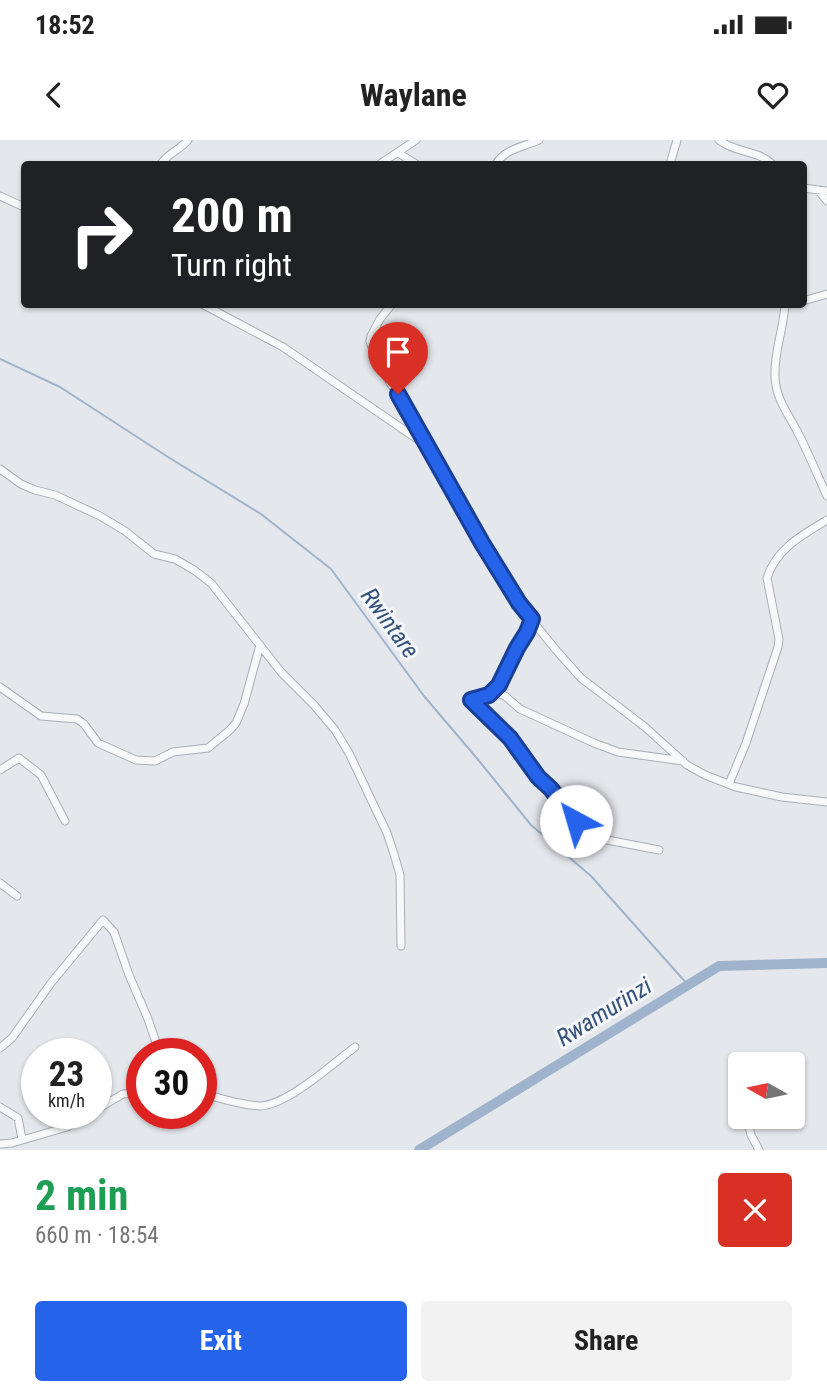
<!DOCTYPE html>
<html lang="en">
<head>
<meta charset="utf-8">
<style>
  :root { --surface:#fff; --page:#f2f2f2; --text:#222; --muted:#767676; --accent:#2563eb }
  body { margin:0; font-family:"Roboto Condensed",sans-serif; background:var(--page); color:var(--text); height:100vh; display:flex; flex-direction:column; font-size:26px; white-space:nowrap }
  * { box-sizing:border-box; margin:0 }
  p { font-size:23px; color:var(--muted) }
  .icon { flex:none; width:38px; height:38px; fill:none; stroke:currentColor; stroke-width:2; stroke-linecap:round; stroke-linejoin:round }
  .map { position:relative; height:1010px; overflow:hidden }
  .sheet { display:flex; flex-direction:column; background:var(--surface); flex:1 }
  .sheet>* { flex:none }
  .top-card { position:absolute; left:21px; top:21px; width:786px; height:147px; border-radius:7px; box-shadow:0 2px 5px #0004; background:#202124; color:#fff; overflow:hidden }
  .needle { width:46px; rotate:279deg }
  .controls { position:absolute; left:728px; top:912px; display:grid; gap:14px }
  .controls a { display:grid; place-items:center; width:77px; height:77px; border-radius:7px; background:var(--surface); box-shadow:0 2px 5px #0004; font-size:35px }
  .speed { position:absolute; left:21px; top:898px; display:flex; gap:14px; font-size:35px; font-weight:700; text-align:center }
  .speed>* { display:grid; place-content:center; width:91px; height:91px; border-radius:50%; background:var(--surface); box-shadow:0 2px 5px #0004; line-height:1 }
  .speed small { font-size:18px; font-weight:400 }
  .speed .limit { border:10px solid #d22; background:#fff; color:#111 }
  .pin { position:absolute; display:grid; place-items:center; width:60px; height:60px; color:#fff; margin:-72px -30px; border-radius:50% 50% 50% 0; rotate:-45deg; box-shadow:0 0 7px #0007 }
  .pin .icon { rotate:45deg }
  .me { position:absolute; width:77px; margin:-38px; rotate:321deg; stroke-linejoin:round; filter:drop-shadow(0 0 5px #0008) }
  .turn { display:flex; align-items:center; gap:24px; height:147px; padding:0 35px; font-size:32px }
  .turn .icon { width:91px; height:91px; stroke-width:2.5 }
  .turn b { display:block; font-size:49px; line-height:60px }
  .round { display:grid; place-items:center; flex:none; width:74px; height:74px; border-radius:7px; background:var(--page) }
  .headline { display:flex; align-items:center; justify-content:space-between; height:119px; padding:0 35px }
  h1 { font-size:42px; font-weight:700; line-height:52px; color:#1e9e55 }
  .button { display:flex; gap:14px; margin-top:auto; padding:14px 35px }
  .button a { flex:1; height:80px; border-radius:7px; background:var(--accent); color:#fff; font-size:28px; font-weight:700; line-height:80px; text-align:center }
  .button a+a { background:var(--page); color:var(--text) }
  .status { display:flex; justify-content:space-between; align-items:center; height:49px; padding:0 35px; background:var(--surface); direction:ltr }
  .status svg { height:19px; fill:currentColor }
  header { display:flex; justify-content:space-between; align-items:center; height:91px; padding:0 35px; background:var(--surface); font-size:32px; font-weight:700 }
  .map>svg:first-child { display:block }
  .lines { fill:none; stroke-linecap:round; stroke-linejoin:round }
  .stream { stroke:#9fb4cc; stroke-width:2 }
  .river { stroke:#9fb4cc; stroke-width:10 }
  .minor-casing { stroke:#a9aeb7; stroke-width:9 }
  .minor { stroke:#f7f8fa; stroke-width:7 }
  .route-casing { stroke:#184099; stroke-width:18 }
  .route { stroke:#2563eb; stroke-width:12 }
  .labels { text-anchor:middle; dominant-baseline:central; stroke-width:6; stroke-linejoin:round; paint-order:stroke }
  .water-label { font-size:24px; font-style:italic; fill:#34527a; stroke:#f4f6f9 }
</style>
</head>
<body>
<div class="status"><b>18:52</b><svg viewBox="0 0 49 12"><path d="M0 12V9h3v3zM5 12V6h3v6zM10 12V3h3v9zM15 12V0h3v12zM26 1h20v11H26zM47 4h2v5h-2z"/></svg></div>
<header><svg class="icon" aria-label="back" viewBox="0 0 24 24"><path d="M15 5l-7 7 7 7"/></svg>Waylane<svg class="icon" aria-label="heart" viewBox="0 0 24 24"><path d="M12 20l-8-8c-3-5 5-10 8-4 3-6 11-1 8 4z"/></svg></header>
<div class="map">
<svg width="827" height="1010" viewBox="0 0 827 1010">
  <rect width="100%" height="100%" fill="#e4e7ec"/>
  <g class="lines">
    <path class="stream" d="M0,219L60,247L168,317L261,374L331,429L424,556L480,622L531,685L591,736L688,845"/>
    <path class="river" d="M419,1010L719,826L827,823"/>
    <g class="minor-casing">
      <path id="minor" d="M719,0C735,13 758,10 772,24
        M398,13L416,24
        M161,24C168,13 180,10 188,0
        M380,24L416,0
        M496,24C505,9 523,7 539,0
        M670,24L677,0
        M803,48L827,51
        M818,50L827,61
        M0,56L24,67
        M803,161L827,154
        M202,164L283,207L423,303
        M392,164L380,179L371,196L370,201L377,222L398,255L470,383L518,463L556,510L581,538L645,587L687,625L705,635L736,647L782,657L827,662
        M785,164C784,188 774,211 775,235C775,257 787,272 797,291C808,312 817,334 827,356
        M0,329L21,344L35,350L55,355L100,376L125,391L154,414L175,419L194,430L211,443L281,532L314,565L335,590L349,613L387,693L394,714L400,735L401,806
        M532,479L527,492L517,508L499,545L489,555L471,560L510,599L538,637L551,650L576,681L589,693L602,699L659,710
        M0,547L41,576L77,579L84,584L98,603L136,620L155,621L173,612L208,608L230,590L236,583L244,564L260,505
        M492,551L505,556L520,569L594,603L618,612L683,621
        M0,630L19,618L41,635L65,681
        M729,644L746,603L778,507L779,499L767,438C776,409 802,395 827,380
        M0,743L17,756
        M0,908L12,898L51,843L103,780L114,792L129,835L148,879L160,914
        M201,953C220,958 240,965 260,966C286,966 334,923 355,907
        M0,967L18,978L22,999
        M96,970L123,954L142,952
        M744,976L748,982L751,995L759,1010
        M0,1004L12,1003L67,987L91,973"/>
    </g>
    <use href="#minor" class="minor"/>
  </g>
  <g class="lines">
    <g class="route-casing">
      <path id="route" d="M398,254L482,403L519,463L532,479L527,492L517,508L499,545L489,555L471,560L510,598L538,637L551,649L576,681"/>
    </g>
    <use href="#route" class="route"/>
  </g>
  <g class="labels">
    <g class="water-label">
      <text transform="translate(390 483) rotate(54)">Rwintare</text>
      <text transform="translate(604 872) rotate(-32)">Rwamurinzi</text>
    </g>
  </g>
</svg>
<div class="controls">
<a><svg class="needle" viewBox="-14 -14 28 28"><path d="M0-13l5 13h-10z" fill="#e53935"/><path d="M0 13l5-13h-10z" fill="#767676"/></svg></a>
</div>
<div class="speed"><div>23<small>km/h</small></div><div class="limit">30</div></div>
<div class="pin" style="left:398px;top:254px;background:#d93025"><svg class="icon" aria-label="arrive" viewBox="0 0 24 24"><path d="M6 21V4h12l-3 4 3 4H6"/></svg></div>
<svg class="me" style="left:576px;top:681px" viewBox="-20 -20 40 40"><circle r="19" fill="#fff"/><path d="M0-13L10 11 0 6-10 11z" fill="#2563eb"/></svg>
<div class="top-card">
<div class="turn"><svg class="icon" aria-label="right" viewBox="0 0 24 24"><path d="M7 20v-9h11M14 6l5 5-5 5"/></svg><div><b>200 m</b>Turn right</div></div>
</div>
</div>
<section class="sheet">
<div class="headline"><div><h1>2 min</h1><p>660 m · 18:54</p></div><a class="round" style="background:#d93025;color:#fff"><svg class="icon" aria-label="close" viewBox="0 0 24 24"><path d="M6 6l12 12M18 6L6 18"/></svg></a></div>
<div class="button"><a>Exit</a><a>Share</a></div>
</section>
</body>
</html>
